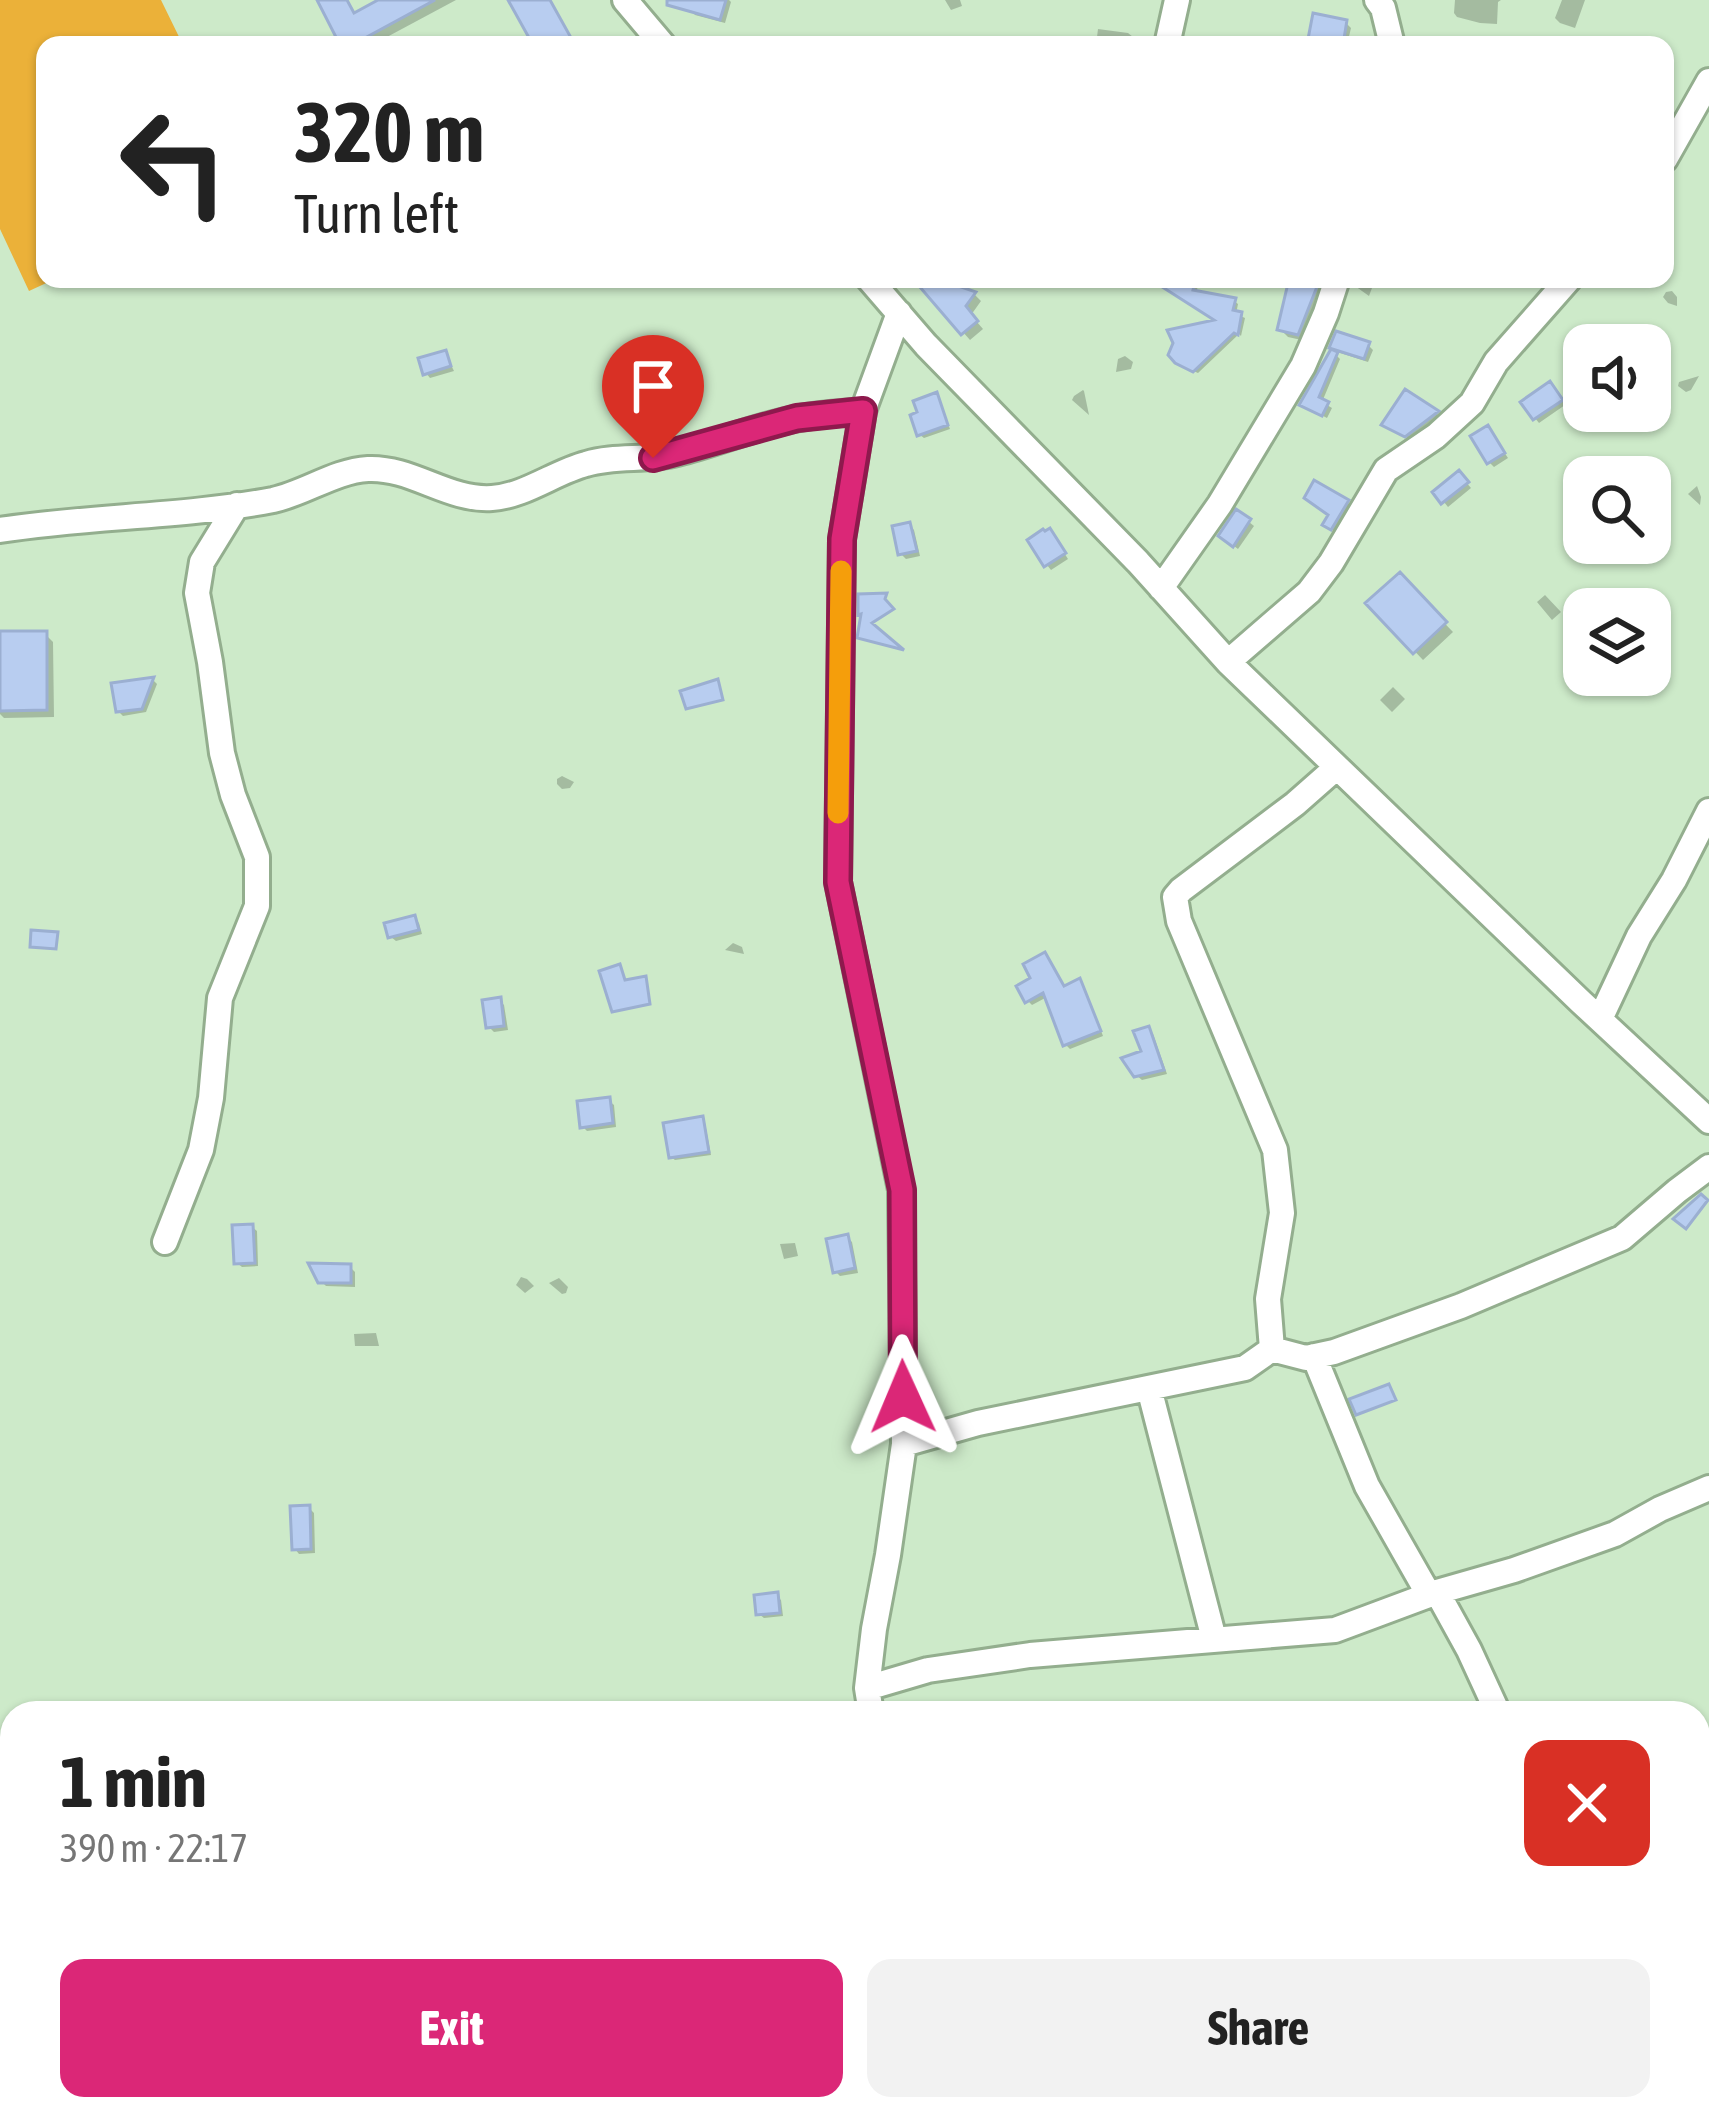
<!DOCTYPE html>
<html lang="en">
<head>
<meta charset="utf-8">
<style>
  :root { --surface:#fff; --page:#f2f2f2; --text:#222; --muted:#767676; --accent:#db2777 }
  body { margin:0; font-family:"Asap Condensed",sans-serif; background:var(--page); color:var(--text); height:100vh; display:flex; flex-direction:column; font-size:45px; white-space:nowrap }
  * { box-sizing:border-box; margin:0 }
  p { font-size:39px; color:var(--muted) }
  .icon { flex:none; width:66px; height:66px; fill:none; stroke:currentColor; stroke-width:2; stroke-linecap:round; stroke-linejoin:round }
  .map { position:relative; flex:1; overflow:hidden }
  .sheet { position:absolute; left:0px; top:1701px; width:1710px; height:420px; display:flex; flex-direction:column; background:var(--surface); border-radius:36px 36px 0 0; box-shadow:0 3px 9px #0004 }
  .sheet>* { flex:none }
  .banner { position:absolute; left:36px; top:36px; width:1638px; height:252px; border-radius:24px; box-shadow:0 3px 9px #0004; background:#fff; color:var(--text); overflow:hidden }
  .controls { position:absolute; left:1563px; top:324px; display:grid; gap:24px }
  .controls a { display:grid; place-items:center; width:108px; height:108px; border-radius:24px; background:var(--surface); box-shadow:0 3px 9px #0004; font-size:60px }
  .pin { position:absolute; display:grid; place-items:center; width:102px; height:102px; color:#fff; margin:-123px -51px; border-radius:50% 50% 50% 0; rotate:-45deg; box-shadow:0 0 12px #0007 }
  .pin .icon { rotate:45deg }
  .me { position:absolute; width:132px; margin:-66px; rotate:359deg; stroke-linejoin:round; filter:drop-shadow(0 0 9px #0008) }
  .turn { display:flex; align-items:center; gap:42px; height:252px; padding:0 60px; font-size:54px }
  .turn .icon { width:156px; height:156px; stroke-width:2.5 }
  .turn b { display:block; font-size:84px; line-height:102px }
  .round { display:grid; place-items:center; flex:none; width:126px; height:126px; border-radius:24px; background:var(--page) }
  .summary { display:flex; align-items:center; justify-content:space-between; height:204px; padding:0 60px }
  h1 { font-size:72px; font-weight:700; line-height:90px }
  .button { display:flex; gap:24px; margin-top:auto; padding:24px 60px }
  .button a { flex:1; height:138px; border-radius:24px; background:var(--accent); color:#fff; font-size:48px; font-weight:700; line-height:138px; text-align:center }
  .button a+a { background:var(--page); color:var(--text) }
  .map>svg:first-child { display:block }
  .green { fill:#ebb139 }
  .shadow { fill:#0003 }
  .building { fill:#b8cdf0; stroke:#9bafd1; stroke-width:3 }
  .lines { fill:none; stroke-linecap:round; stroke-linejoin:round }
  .minor-casing { stroke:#93ae8e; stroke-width:30 }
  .minor { stroke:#fff; stroke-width:24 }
  .route-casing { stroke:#8e194d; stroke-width:30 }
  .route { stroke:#db2777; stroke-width:21 }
  .slow { stroke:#f59e0b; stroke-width:21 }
</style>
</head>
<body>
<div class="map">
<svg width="1709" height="2121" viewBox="0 0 1709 2121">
  <rect width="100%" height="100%" fill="#cdeac9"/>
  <path class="green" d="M0,0H161L183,45H45V279H55L29,291L0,229Z"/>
  <path class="shadow" d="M321,0H348L356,15L385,0H456L372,45H344Z
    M684,0H729L731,2L725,23L695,15Z
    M945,0H960L962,6L951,10Z
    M1455,0H1501L1498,2L1497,24L1480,23L1457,17L1454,13Z
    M1562,0H1585L1575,28L1560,23L1555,18Z
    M1316,17L1346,23L1351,28L1347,45H1310Z
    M1098,29L1128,33L1133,37L1132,45H1096Z
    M916,279H945L940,283L975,295L981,301L971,315L983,329L970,340Z
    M1183,279H1200L1196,293L1234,301L1238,304L1236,314L1245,318L1241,336L1239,334L1198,373L1182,366L1219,322L1180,290Z
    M1292,279H1324L1328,283L1306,341L1288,337L1280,329Z
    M1356,279H1386L1375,280L1369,296L1355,286Z
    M1672,291L1677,297V306L1668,303L1663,297L1666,292Z
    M1368,345L1373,350L1368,362L1334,351Z
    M1333,352L1340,359L1322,402L1332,408L1327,418L1302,405Z
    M445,353L454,371L430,378L426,373Z
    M1125,356L1133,362L1131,369L1116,372L1118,359Z
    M1699,376L1691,390L1686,392L1678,386L1679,382Z
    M1083,390L1084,391L1089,415L1072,400L1074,396Z
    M1555,390L1565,405L1539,423L1535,418Z
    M1406,393L1441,417L1411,440L1384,424Z
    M936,396L950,429L924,438L920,435Z
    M1492,434L1508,458L1494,467L1489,462Z
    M1459,474L1471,488L1448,507L1436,492Z
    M1697,486L1701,497L1700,505L1688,494Z
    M1347,502L1352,507L1337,533L1330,529Z
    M1249,522L1254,526L1238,549L1226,540Z
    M909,525L914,530L920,556L906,559L901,554Z
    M1054,537L1068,559L1051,570L1047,565Z
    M1400,577L1453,632L1423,660L1370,604Z
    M1545,595L1561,612L1552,620L1537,602Z
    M0,634H45L53,642L54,717L4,718L0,714Z
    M1584,639V669L1570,657Z
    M153,680L157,684L146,712L123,716L118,711L115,685Z
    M1393,687L1405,699L1392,712L1380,700Z
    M562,776L574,782L570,788L562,789L557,784V779Z
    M414,918L419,923L422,934L396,941L391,937Z
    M733,943L742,947L744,954L725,950Z
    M1035,979L1065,989L1079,982L1084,986L1103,1036L1070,1049L1065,1044L1047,997L1032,1005L1028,1001Z
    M500,1001L504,1005L508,1030L494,1032L489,1027Z
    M1148,1029L1153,1034L1167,1074L1142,1080L1136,1075L1144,1053Z
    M609,1101L614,1105L616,1127L587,1131L583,1127Z
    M702,1119L705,1123L711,1155L675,1160L671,1157Z
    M252,1227L257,1231L258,1266L242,1267L237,1263Z
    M847,1237L852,1242L858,1273L840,1276L835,1271Z
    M795,1243L798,1256L784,1259L780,1244Z
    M350,1267L355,1272V1287L326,1286L321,1281Z
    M521,1277L527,1279L534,1286L525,1293L516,1285Z
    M559,1278L568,1287L566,1293L562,1294L549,1283Z
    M376,1333L379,1346H355L354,1334Z
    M309,1508L314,1513L315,1553L299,1554L295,1549Z
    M776,1596L781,1600L783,1616L764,1618L759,1614Z
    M1463,2109H1507L1510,2121H1474Z
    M1672,2109H1687L1701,2113L1709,2111V2121H1671Z"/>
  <path class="building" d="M317,0H347L354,13L378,0H435L352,45H340Z
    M508,0H550L575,45H533Z
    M667,0H726L720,20L667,5Z
    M1313,13L1347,20L1343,45H1329L1308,39Z
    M913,279H938L976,292L966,306L978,321L961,335Z
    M1180,279H1196L1193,290L1236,298L1233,310L1242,312L1238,335L1234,333L1193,372L1175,363L1168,355L1173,343L1167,330L1214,320L1156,283L1178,286Z
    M1289,279H1320L1298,335L1277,330Z
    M1336,331L1370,342L1364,359L1329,348Z
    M1331,349L1338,352L1319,397L1329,402L1322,416L1299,405Z
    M446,350L451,366L423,375L418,358Z
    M1550,381L1563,400L1533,420L1520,402Z
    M1405,389L1439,411L1405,437L1381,425Z
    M937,392L948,425L917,436L910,415L917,412L913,401Z
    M1488,425L1505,453L1487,464L1470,436Z
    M1459,470L1469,482L1441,504L1432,492Z
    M1314,480L1349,500L1331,530L1322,525L1328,515L1304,498Z
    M1236,509L1251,519L1233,547L1218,536Z
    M910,522L917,551L898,555L892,526Z
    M1050,528L1066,553L1044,567L1027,540L1043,529L1045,531Z
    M1400,572L1447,622L1413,654L1365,603Z
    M887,593L885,599L894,609L872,623L904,650L857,638L861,614L858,615V594Z
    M0,631H47V710L0,711Z
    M154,677L142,709L116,712L111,683Z
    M718,679L723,700L686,709L680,691Z
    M415,915L419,930L388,938L384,923Z
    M31,930L58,932L56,949L30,947Z
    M1045,952L1064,986L1080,978L1101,1031L1063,1046L1043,993L1025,1003L1016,986L1030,978L1023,964Z
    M620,964L625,980L646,976L650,1004L612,1012L599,971Z
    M501,997L504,1026L486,1028L482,1000Z
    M1149,1026L1164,1070L1134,1077L1121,1058L1141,1051L1133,1031Z
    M610,1097L613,1123L580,1128L577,1101Z
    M703,1116L709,1152L669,1158L663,1123Z
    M1701,1194L1708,1200L1686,1229L1673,1219Z
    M253,1224L255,1263L234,1264L232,1225Z
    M848,1234L855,1268L833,1273L826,1239Z
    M308,1263L351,1264V1283H318Z
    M1389,1384L1396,1400L1356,1415L1349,1399Z
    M310,1505L311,1549L292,1550L290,1506Z
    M778,1592L780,1613L756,1615L754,1595Z"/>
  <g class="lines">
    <g class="minor-casing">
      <path id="minor" d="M625,0L663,45
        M1377,0L1383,8L1392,45
        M1167,45L1177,0
        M1665,159L1709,81
        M869,279L926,345L1138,562L1228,662L1581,1002L1709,1121
        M0,530C90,516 183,517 273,500C306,493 334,471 368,469C412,467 448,501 492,498C525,496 555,472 586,464C616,455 647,461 677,453C718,443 758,425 800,418C821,414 842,413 863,411
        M1161,588L1220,504L1303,366L1326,313L1337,279
        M1228,662L1309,592L1331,563L1386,470L1436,436L1472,403L1496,362L1569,279
        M1600,1019L1639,936L1674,880L1709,811
        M165,1242L201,1150L211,1098L220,998L257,906V857L233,795L222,753L210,662L197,593L202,562L237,505
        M1272,1349L1306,1358L1334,1352L1461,1306L1622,1238L1677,1191L1709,1167
        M1314,1356L1367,1486L1429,1595
        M1149,1388L1214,1639
        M904,1444L978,1423L1245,1368L1272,1349L1268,1299L1282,1213L1275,1150L1179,921L1175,897L1181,890L1295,804L1337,767
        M1437,1592L1469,1650L1498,1713
        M867,1688L928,1670L1030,1655L1335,1630L1437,1592L1514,1570L1615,1534L1660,1509L1709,1488
        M871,1713L867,1688L874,1629L888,1555L904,1444L901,1190L838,882L842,539L863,411L899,313
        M1698,1911L1709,1907
        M1698,2094L1709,2092
        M996,2109L1004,2121
        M1603,2116L1628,2109"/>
    </g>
    <use href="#minor" class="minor"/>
  </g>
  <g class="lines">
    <g class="route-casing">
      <path id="route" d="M653,458L797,418L863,411L842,539L838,882L902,1190L903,1397"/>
    </g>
    <use href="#route" class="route"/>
    <path class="slow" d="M838,813L841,571"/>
  </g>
</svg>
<div class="controls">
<a><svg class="icon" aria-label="sound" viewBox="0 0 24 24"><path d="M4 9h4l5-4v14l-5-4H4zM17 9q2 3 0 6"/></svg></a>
<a><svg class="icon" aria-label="search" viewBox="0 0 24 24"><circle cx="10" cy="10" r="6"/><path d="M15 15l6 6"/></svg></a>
<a><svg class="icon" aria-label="layers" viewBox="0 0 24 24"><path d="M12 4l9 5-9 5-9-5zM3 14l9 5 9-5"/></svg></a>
</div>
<div class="pin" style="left:653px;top:458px;background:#d93025"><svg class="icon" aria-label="arrive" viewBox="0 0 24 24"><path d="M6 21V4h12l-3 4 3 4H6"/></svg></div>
<svg class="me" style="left:903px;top:1397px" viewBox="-20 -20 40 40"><path d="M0-17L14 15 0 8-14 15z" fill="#db2777" stroke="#fff" stroke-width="4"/></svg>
<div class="banner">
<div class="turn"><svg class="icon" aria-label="left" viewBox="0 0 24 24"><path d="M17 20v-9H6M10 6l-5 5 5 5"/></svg><div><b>320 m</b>Turn left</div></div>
</div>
<section class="sheet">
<div class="summary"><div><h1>1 min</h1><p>390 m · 22:17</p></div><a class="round" style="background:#d93025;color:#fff"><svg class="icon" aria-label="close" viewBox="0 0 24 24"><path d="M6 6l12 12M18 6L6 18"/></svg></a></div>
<div class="button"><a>Exit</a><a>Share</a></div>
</section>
</div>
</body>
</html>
